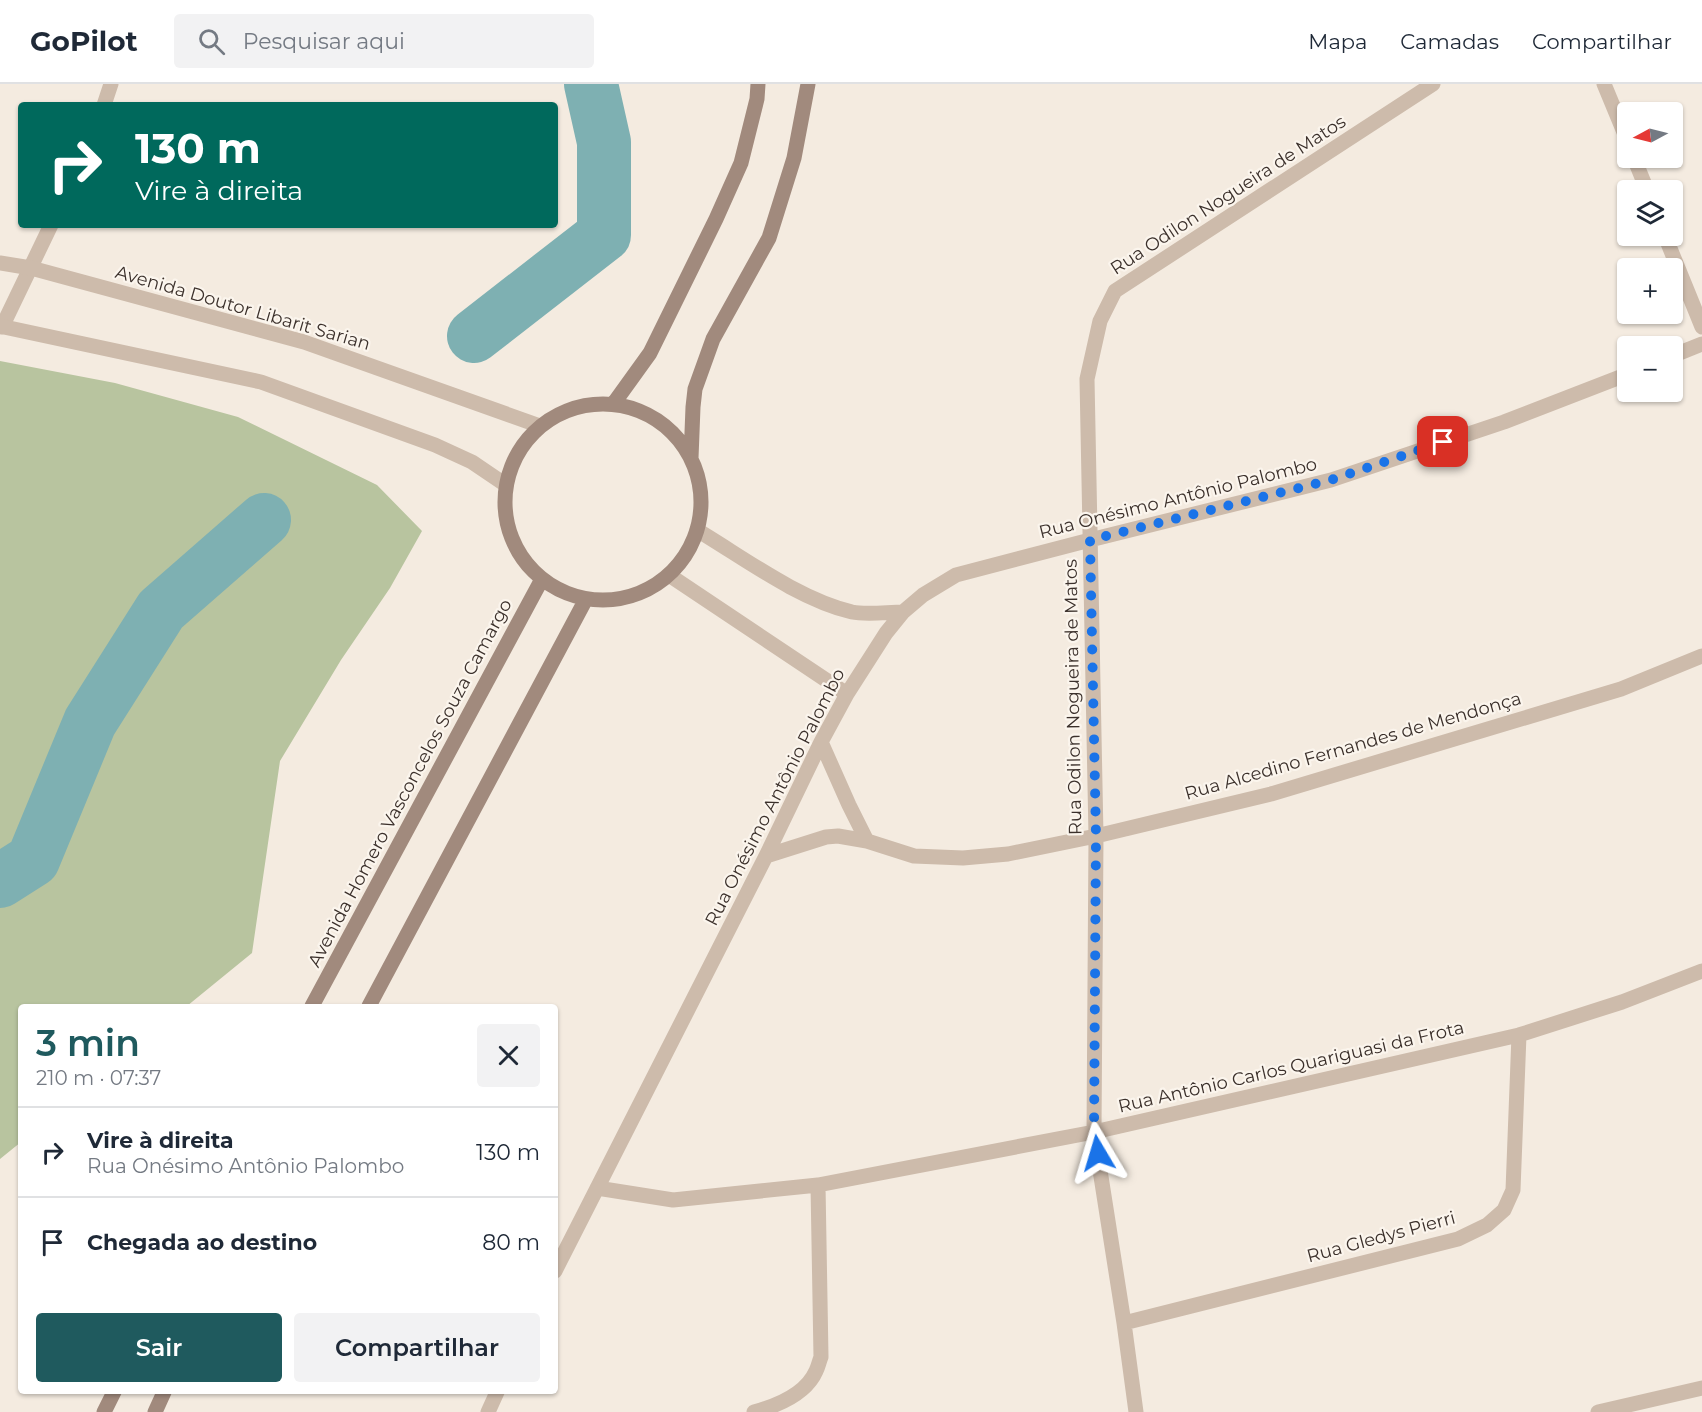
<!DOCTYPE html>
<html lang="pt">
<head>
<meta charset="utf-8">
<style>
  :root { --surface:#fff; --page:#f2f2f3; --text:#1f2937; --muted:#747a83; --line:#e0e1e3; --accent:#1f5a5e }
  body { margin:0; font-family:Montserrat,sans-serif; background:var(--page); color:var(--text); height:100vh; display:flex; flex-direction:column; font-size:22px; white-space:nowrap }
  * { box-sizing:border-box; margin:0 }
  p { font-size:20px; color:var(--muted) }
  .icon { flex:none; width:33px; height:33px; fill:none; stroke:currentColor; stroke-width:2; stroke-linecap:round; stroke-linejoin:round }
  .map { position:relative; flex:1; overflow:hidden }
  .sheet { position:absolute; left:18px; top:920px; width:540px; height:390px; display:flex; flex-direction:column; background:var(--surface); border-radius:6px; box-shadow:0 2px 4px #0004 }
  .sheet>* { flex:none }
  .top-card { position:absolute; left:18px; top:18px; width:540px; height:126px; border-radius:6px; box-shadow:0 2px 4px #0004; background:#00695c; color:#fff; overflow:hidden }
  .needle { width:39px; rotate:263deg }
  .fabs { position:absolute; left:1617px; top:18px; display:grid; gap:12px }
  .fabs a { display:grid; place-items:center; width:66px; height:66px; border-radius:6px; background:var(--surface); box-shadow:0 2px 4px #0004; font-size:30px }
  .pin { position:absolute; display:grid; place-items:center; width:51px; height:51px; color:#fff; margin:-26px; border-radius:12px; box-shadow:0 3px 9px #0006 }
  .me { position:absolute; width:66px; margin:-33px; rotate:353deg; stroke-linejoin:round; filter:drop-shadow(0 0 4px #0008) }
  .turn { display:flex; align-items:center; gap:21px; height:126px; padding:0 18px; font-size:27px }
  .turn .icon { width:78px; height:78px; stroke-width:2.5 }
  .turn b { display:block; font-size:42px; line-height:51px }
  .round { display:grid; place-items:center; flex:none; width:63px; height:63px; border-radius:6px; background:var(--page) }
  .overview { display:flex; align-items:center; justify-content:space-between; height:102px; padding:0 18px }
  h1 { font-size:36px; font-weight:600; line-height:45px; color:var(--accent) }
  .button { display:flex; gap:12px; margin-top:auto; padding:12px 18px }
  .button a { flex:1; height:69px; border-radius:6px; background:var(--accent); color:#fff; font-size:24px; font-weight:600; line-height:69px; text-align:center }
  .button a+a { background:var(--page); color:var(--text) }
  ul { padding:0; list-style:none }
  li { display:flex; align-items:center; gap:18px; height:90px; padding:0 18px; border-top:2px solid var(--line) }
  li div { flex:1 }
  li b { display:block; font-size:22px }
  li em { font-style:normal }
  header { display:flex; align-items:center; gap:36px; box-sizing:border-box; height:84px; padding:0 30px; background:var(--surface); border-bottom:2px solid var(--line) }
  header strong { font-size:28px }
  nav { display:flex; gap:33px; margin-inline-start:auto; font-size:21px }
  .search { width:420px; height:54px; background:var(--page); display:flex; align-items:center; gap:15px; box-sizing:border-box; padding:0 21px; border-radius:6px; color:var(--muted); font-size:22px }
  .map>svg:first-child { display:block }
  .green { fill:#b8c49f }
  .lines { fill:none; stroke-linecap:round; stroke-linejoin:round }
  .river { stroke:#7eb0b2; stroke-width:54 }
  .minor { stroke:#cdbbab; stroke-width:15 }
  .tertiary { stroke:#cdbbab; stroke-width:15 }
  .secondary { stroke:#a18a7d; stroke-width:15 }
  .route { stroke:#1a73e8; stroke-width:10; stroke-dasharray:0 18 }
  .labels { text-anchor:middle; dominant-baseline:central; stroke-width:4.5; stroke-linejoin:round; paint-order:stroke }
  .street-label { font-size:18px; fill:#3b302b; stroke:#fbf5ed }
</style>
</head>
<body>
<header>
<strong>GoPilot</strong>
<div class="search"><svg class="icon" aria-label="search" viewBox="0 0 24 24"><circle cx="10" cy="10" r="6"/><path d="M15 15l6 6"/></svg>Pesquisar aqui</div>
<nav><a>Mapa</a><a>Camadas</a><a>Compartilhar</a></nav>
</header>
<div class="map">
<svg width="1702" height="1328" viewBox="0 0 1702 1328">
  <rect width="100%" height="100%" fill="#f4ebe0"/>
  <path class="green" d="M0,277L115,299L238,333L377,401L422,447L390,504L341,576L280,677L252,869L187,922H21V1058L0,1075Z"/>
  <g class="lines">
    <path class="river" d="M474,252L604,151V58L591,0
      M0,797L33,776L90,638L161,526L264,436"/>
    <path class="minor" d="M1604,0L1628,58
      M104,21L111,0
      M1634,74L1647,106
      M1665,152L1702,243
      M2,243L51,141
      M1672,272L1702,260
      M697,446C744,474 798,515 852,528C866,531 888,528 903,528
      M669,491L847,610
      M821,658L849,721L867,757L914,772L963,774L1008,770L1096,752L1271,710L1621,605L1702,572
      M766,772L826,753L838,752L867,757
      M597,1104L673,1116L818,1101L1094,1048L1519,951L1622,918L1702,887
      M555,1187L766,772L821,658L847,610L886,549L903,528L923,511L956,491L1090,456L1331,396L1504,338L1628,290
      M1124,1239L1458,1155L1487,1141L1504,1126L1513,1106L1519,951
      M488,1328L498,1306
      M754,1328C776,1322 806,1310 816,1287C818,1283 819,1278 821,1273L818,1101
      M1136,1328L1124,1239L1094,1048L1096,752L1087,295L1100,237L1115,207L1433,0
      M1598,1328L1702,1304"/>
    <path class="tertiary" d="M0,179L31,184L304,258L540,342
      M0,242L261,298L435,361L472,378L506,401"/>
    <path class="secondary" d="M614,319L650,269L716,135L741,79L757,15L758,0
      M505 418a98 98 0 1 1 196 0a98 98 0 1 1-196 0Z
      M691,374L693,323L695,305L713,255L769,154L794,74L808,0
      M312,922L542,495
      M369,922L586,515
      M104,1328L115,1306
      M155,1328L165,1306"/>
  </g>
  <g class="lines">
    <path class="route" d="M1098,1069L1094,1048L1096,752L1090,456L1331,396L1443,358"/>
  </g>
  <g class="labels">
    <g class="street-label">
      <text transform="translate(1228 111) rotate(-33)">Rua Odilon Nogueira de Matos</text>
      <text transform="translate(243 224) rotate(16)">Avenida Doutor Libarit Sarian</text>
      <text transform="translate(1178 414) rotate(-14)">Rua Onésimo Antônio Palombo</text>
      <text transform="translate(1073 613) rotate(-91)">Rua Odilon Nogueira de Matos</text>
      <text transform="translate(1353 662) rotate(-16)">Rua Alcedino Fernandes de Mendonça</text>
      <text transform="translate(410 699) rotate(-62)">Avenida Homero Vasconcelos Souza Camargo</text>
      <text transform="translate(775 713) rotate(-63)">Rua Onésimo Antônio Palombo</text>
      <text transform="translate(1291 983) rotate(-13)">Rua Antônio Carlos Quariguasi da Frota</text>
      <text transform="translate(1381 1153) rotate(-15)">Rua Gledys Pierri</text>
    </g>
  </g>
</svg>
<div class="fabs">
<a><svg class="needle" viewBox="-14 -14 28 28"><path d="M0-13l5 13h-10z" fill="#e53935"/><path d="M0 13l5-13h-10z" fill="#747a83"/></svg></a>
<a><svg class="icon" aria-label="layers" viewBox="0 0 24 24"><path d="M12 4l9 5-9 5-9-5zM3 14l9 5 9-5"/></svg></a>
<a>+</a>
<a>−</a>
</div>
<div class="pin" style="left:1443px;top:358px;background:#d93025"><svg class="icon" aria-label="arrive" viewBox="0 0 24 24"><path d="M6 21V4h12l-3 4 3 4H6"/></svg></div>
<svg class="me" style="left:1098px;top:1069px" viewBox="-20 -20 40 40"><path d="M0-17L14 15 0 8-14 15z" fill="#1a73e8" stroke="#fff" stroke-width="4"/></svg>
<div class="top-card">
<div class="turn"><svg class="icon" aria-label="right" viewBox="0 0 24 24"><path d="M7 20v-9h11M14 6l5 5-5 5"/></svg><div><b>130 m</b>Vire à direita</div></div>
</div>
<section class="sheet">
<div class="overview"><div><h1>3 min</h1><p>210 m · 07:37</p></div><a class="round"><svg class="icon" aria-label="close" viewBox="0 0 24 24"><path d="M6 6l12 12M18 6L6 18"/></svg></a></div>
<ul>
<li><svg class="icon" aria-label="right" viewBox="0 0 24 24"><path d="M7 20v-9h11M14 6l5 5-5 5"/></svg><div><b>Vire à direita</b><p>Rua Onésimo Antônio Palombo</p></div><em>130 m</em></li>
<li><svg class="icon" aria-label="arrive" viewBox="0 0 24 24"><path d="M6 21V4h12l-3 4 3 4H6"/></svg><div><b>Chegada ao destino</b></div><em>80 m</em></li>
</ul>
<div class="button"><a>Sair</a><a>Compartilhar</a></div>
</section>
</div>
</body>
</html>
